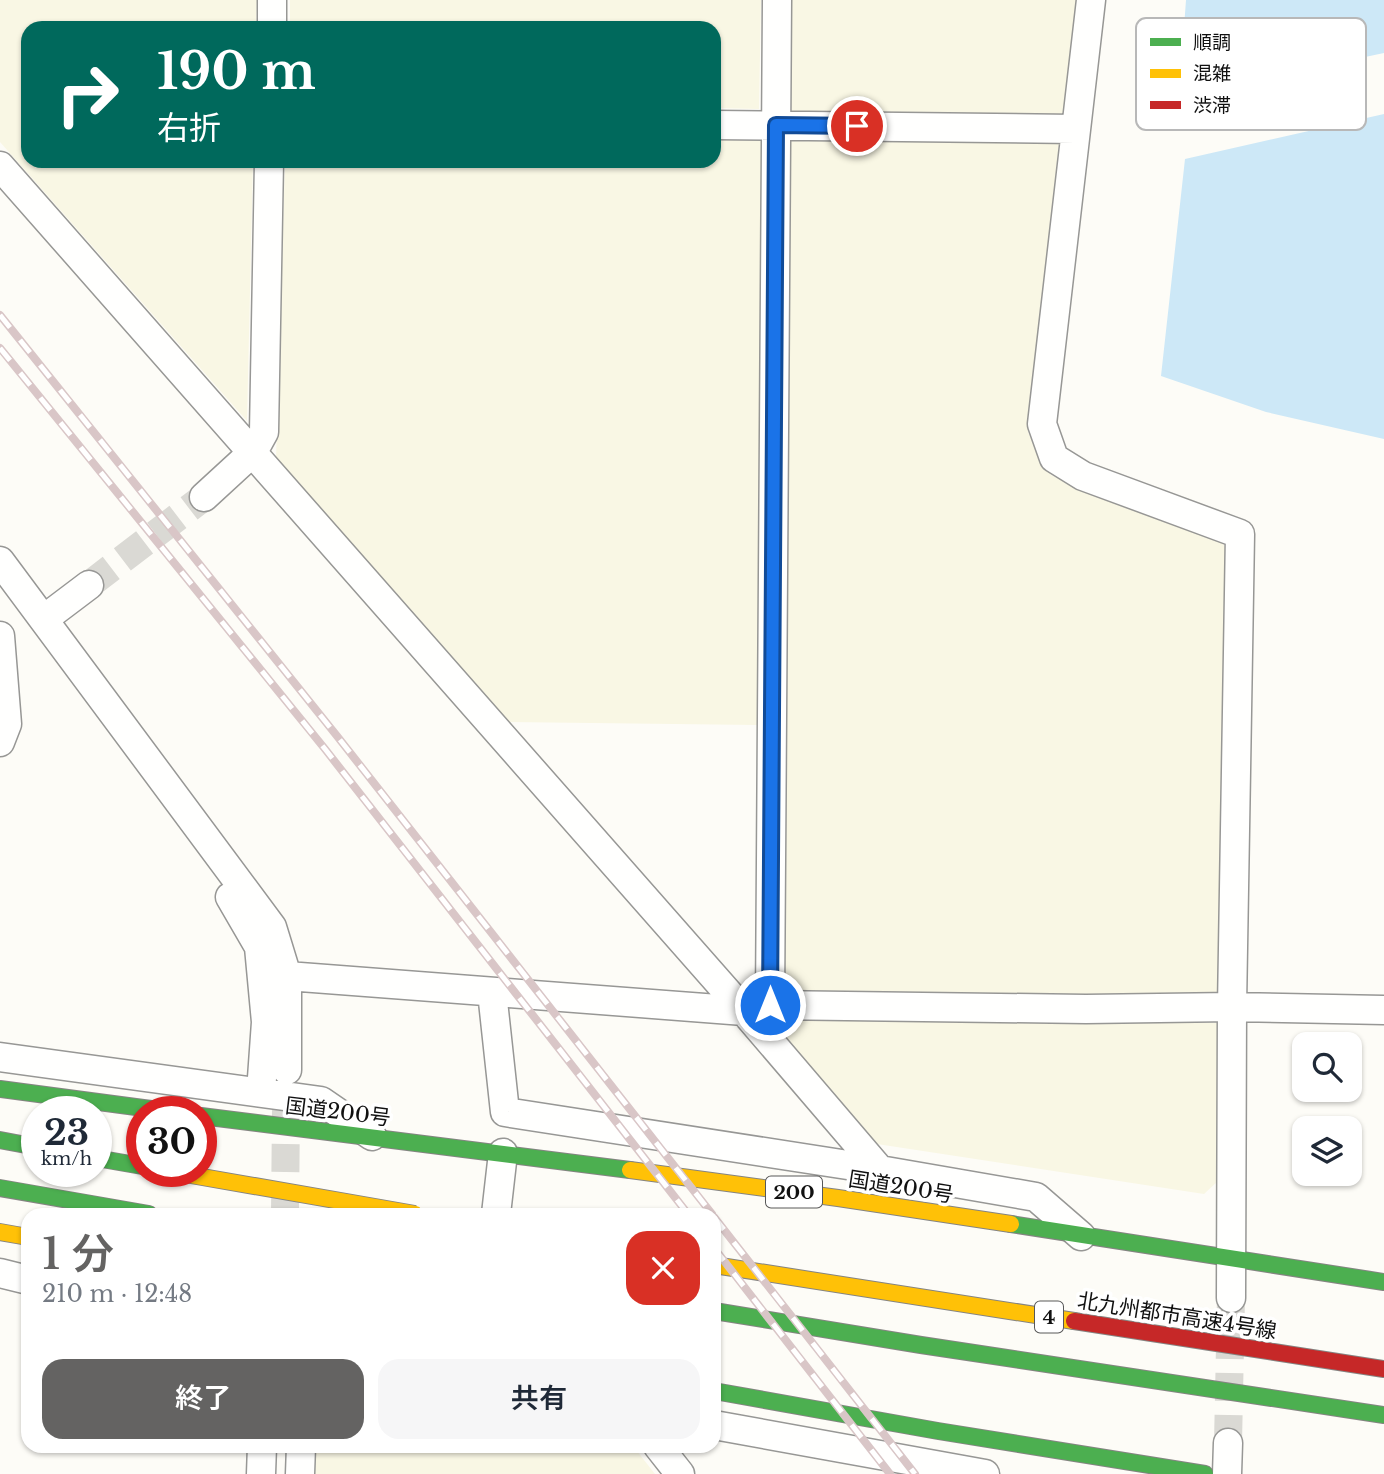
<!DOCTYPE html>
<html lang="ja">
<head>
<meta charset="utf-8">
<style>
  :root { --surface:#fff; --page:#f6f6f7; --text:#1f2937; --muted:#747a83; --accent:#646362 }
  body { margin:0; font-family:"Libre Baskerville","Noto Sans JP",serif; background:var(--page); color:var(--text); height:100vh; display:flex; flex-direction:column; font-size:26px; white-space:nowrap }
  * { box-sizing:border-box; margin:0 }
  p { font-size:23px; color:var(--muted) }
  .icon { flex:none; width:38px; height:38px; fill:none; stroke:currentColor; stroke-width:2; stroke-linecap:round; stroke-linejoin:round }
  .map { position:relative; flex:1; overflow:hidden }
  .drawer { position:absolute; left:21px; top:1208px; width:700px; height:245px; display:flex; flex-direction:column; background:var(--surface); border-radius:21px; box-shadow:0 2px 5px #0004 }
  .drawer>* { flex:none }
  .top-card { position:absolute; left:21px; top:21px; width:700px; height:147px; border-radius:21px; box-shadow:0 2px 5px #0004; background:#00695c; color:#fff; overflow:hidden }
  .controls { position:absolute; left:1292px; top:1032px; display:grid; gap:14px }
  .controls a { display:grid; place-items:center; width:70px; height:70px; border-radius:14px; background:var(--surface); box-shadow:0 2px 5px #0004; font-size:35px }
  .speed { position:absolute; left:21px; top:1096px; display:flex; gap:14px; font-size:35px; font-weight:700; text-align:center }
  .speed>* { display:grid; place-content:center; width:91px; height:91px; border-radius:50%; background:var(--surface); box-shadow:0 2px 5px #0004; line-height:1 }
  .speed small { font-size:18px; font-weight:400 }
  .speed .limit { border:10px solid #d22; background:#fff; color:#111 }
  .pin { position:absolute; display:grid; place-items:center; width:60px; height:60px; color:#fff; margin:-30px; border:4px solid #fff; border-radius:50%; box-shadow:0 2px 7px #0007 }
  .me { position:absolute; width:77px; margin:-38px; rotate:0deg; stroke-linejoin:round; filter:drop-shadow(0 0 5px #0008) }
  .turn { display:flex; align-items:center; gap:24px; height:147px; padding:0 21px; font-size:32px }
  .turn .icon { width:91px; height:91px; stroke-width:2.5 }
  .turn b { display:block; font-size:49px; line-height:60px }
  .round { display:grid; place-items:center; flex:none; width:74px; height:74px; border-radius:21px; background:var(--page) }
  .summary { display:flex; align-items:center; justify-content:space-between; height:119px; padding:0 21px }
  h1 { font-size:42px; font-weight:600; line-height:52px; color:var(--accent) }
  .primary-button { display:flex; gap:14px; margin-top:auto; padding:14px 21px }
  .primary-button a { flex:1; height:80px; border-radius:21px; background:var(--accent); color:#fff; font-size:28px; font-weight:600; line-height:80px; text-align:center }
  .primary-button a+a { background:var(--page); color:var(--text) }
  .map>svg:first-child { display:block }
  .farmland { fill:#f9f7e4 }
  .water { fill:#cde8f7 }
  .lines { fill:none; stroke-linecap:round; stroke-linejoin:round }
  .street-tunnel { stroke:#dad9d4; stroke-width:28; stroke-dasharray:28 14; stroke-linecap:butt }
  .street-casing { stroke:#979795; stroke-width:31 }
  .fast-casing { stroke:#858482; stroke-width:18 }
  .slow-casing { stroke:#858482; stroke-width:18 }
  .jam-casing { stroke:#858482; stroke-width:18 }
  .street { stroke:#fffffe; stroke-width:28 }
  .fast { stroke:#4caf50; stroke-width:16 }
  .slow { stroke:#ffc107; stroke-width:16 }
  .jam { stroke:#c62828; stroke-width:16 }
  .rail-casing { stroke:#d9c6c7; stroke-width:8 }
  .rail { stroke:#fff; stroke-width:5; stroke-dasharray:16; stroke-linecap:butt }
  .slow-bridge-casing { stroke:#858482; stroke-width:18; stroke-linecap:butt }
  .slow-bridge { stroke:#ffc107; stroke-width:16 }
  .route-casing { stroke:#114b97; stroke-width:18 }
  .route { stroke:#1a73e8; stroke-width:12 }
  .labels { text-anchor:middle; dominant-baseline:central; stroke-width:7; stroke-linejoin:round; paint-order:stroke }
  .shield { fill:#fff; stroke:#585858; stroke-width:2 }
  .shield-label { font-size:19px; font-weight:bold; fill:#111 }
  .street-label { font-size:21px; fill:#111; stroke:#fff }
  .key { fill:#fff; stroke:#b8b8b8; stroke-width:2 }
  .key-label { font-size:19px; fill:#111 }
</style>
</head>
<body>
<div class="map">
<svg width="1384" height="1474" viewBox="0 0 1384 1474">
  <rect width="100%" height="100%" fill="#fdfcf7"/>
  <path class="farmland" d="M0,0H257L256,28H28V161H253L247,421L0,142Z
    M290,0H761L759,109L714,108V28H290Z
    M787,0H1079L1067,108L1059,117L786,114Z
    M714,138H762L757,725L508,722L276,459L285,161H714Z
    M788,138L1059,143L1028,432L1039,456L1051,475L1076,487L1222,542L1227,551L1222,998L781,994Z
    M783,1017L1219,1023L1218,1181L1204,1194L877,1144L781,1031Z
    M315,1446H633L655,1474H314Z"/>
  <path class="water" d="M1186,0H1384V53L1179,96Z
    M1384,114V439L1266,412L1161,376L1185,159Z"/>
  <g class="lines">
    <path class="street-tunnel" d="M89,585L204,497
      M285,1214L286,1108
      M1228,1443L1231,1298"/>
    <g class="street-casing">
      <path id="street" d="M1091,0L1042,424L1054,458L1083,476L1240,534L1232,1007L1231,1298
        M272,28V0
        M714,125L1075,129
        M0,166L744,1011L880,1170
        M204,497L253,452L264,432L269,161
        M0,561L272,927L287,976V1070
        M44,619L89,585
        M0,636L7,724L0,742
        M230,897L259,947L266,1022L261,1092
        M287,976L744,1011L770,1005L1086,1009L1232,1007L1384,1010
        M492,992L505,1112L880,1170L1036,1197L1081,1236
        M770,1005L777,0
        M0,1057L321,1101L372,1136
        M496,1214L503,1153
        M0,1273L28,1280
        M714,1425L985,1474
        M658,1446L680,1474
        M261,1474L262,1446
        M300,1474L301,1446
        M1227,1474L1228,1443"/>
    </g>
    <g class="fast-casing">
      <path id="fast" d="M0,1089L166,1111
        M201,1116L630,1170
        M0,1140L37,1147
        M96,1158L142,1166
        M0,1188L149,1214
        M1011,1224L1384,1282
        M714,1311L921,1345L1384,1415
        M714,1391L938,1431L1205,1474"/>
    </g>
    <g class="slow-casing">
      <path id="slow" d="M630,1170L838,1198L1011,1224
        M0,1232L28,1237
        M714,1265L1074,1321"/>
    </g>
    <g class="jam-casing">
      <path id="jam" d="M1074,1321L1384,1369"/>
    </g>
    <use href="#street" class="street"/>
    <use href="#fast" class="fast"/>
    <use href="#slow" class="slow"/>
    <use href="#jam" class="jam"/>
    <g class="rail-casing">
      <path id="rail" d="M0,315L337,736L712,1214
        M0,348L325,749L688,1214
        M714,1217L915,1474
        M714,1248L890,1474"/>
    </g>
    <use href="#rail" class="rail"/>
    <g class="slow-bridge-casing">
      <path id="slow-bridge" d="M168,1171L415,1214"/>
    </g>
    <use href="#slow-bridge" class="slow-bridge"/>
  </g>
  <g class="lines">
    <g class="route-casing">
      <path id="route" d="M770,1005L776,125L857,126"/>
    </g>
    <use href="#route" class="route"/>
  </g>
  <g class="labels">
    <g class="shield">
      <rect x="766" y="1176.5" width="56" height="31" rx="5"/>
      <rect x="1035" y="1301.5" width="28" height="31" rx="5"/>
    </g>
    <g class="shield-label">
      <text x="794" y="1192">200</text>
      <text x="1049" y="1317">4</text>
    </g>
    <g class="street-label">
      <text transform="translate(338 1112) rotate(7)">国道200号</text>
      <text transform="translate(901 1187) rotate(9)">国道200号</text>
      <text transform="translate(1177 1316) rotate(9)">北九州都市高速4号線</text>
    </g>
  </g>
  <rect x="1136" y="18" width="230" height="112" rx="10" class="key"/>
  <rect x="1150" y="38" width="31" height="8" fill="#4caf50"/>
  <rect x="1150" y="69" width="31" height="9" fill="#ffc107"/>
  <rect x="1150" y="101" width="31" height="8" fill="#c62828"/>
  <g class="key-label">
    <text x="1193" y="49">順調</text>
    <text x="1193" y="80">混雑</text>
    <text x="1193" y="112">渋滞</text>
  </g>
</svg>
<div class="controls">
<a><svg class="icon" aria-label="search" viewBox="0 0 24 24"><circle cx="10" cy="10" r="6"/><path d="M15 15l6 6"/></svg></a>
<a><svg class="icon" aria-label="layers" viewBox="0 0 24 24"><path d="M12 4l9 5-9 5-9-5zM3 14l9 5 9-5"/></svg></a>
</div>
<div class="speed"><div>23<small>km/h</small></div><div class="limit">30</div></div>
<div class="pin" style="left:857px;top:126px;background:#d93025"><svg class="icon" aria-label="arrive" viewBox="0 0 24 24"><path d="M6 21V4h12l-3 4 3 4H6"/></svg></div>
<svg class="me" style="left:770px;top:1005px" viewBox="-20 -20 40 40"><circle r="17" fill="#1a73e8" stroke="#fff" stroke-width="3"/><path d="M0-11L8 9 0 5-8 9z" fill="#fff"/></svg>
<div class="top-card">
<div class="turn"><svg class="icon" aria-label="right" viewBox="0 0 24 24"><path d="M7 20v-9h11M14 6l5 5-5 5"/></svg><div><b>190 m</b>右折</div></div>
</div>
<section class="drawer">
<div class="summary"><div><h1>1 分</h1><p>210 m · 12:48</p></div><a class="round" style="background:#d93025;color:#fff"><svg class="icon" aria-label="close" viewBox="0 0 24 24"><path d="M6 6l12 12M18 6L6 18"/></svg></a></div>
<div class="primary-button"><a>終了</a><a>共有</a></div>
</section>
</div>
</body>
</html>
